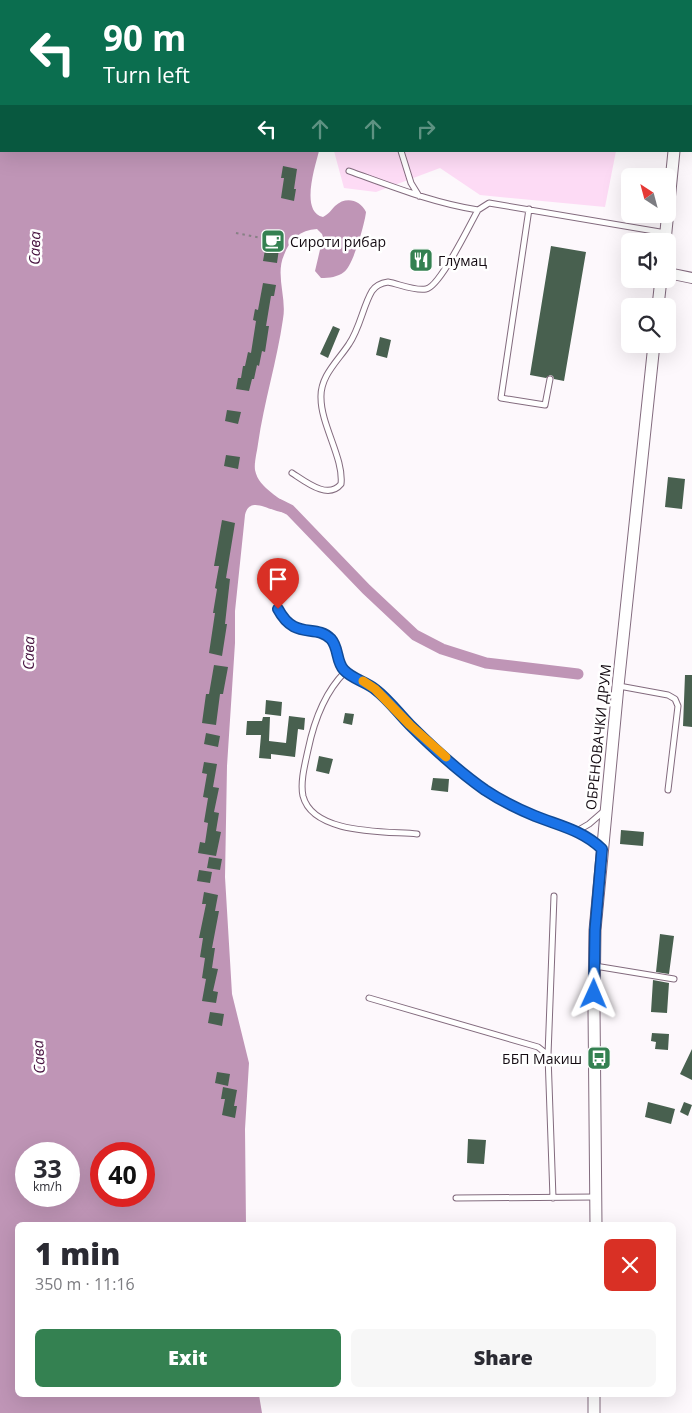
<!DOCTYPE html>
<html lang="en">
<head>
<meta charset="utf-8">
<style>
  :root { --surface:#fff; --page:#f7f7f7; --text:#2b2b33; --muted:#7c7c81; --accent:#348151 }
  body { margin:0; font-family:"Open Sans",sans-serif; background:var(--page); color:var(--text); height:100vh; display:flex; flex-direction:column; font-size:19px; white-space:nowrap }
  * { box-sizing:border-box; margin:0 }
  p { font-size:16px; color:var(--muted) }
  .icon { flex:none; width:28px; height:28px; fill:none; stroke:currentColor; stroke-width:2; stroke-linecap:round; stroke-linejoin:round }
  .map { position:relative; flex:1; overflow:hidden }
  .panel { position:absolute; left:15px; top:1222px; width:661px; height:175px; display:flex; flex-direction:column; background:var(--surface); border-radius:8px; box-shadow:0 5px 20px #0002 }
  .panel>* { flex:none }
  .hud { position:absolute; left:0px; top:0px; width:692px; height:152px; box-shadow:0 5px 20px #0002; background:#0b6e4f; color:#fff; overflow:hidden }
  .needle { width:32px; rotate:324deg }
  .fabs { position:absolute; left:621px; top:168px; display:grid; gap:10px }
  .fabs a { display:grid; place-items:center; width:55px; height:55px; border-radius:8px; background:var(--surface); box-shadow:0 5px 20px #0002; font-size:25px }
  .speed { position:absolute; left:15px; top:1142px; display:flex; gap:10px; font-size:25px; font-weight:700; text-align:center }
  .speed>* { display:grid; place-content:center; width:65px; height:65px; border-radius:50%; background:var(--surface); box-shadow:0 5px 20px #0002; line-height:1 }
  .speed small { font-size:12px; font-weight:400 }
  .speed .limit { border:8px solid #d22; background:#fff; color:#111 }
  .pin { position:absolute; display:grid; place-items:center; width:42px; height:42px; color:#fff; margin:-51px -21px; border-radius:50% 50% 50% 0; rotate:-45deg; box-shadow:0 0 5px #0007 }
  .pin .icon { rotate:45deg }
  .me { position:absolute; width:55px; margin:-28px; rotate:1deg; stroke-linejoin:round; filter:drop-shadow(0 0 4px #0008) }
  .turn { display:flex; align-items:center; gap:18px; height:105px; padding:0 20px; font-size:22px }
  .turn .icon { width:65px; height:65px; stroke-width:2.5 }
  .turn b { display:block; font-size:35px; line-height:42px }
  .lanes { display:flex; align-items:center; height:48px; padding:0 20px; background:#0003; justify-content:center; gap:25px; direction:ltr }
  .lanes .off { opacity:.35 }
  .round { display:grid; place-items:center; flex:none; width:52px; height:52px; border-radius:8px; background:var(--page) }
  .headline { display:flex; align-items:center; justify-content:space-between; height:85px; padding:0 20px }
  h1 { font-size:30px; font-weight:800; line-height:38px }
  .button { display:flex; gap:10px; margin-top:auto; padding:10px 20px }
  .button a { flex:1; height:58px; border-radius:8px; background:var(--accent); color:#fff; font-size:20px; font-weight:800; line-height:58px; text-align:center }
  .button a+a { background:var(--page); color:var(--text) }
  .map>svg:first-child { display:block }
  .green { fill:#fddbf5 }
  .water { fill:#bf95b6; fill-rule:evenodd }
  .lines { fill:none; stroke-linecap:round; stroke-linejoin:round }
  .canal { stroke:#bf95b6; stroke-width:11 }
  .building { fill:#48604f }
  .service-casing { stroke:#836b7e; stroke-width:7 }
  .minor-casing { stroke:#836b7e; stroke-width:12 }
  .tertiary-casing { stroke:#836b7e; stroke-width:13 }
  .path { stroke:#878085; stroke-width:2; stroke-dasharray:2.5 4; stroke-linecap:butt }
  .service { stroke:#fff; stroke-width:5 }
  .minor { stroke:#fff; stroke-width:10 }
  .tertiary { stroke:#fff; stroke-width:11 }
  .route-casing { stroke:#114b97; stroke-width:12 }
  .route { stroke:#1a73e8; stroke-width:9 }
  .slow { stroke:#f59e0b; stroke-width:9 }
  .labels { text-anchor:middle; dominant-baseline:central; stroke-width:5; stroke-linejoin:round; paint-order:stroke }
  .poi-label { font-size:14px; fill:#140b12; stroke:#fff; text-anchor:start }
  .street-label { font-size:14px; fill:#140b12; stroke:#fff }
  .water-label { font-size:15px; font-style:italic; fill:#45113e; stroke:#fff }
</style>
</head>
<body>
<div class="map">
<svg width="692" height="1413" viewBox="0 0 692 1413">
  <rect width="100%" height="100%" fill="#fdf8fc"/>
  <path class="green" d="M334,151H616L605,207L480,195L440,168L376,192L344,188Z"/>
  <path class="water" d="M0,0H350L1,1V151H319C315,167 300,212 323,217C329,214 331,210 335,206C346,196 360,200 366,212C365,223 353,266 344,272C338,277 329,278 321,278L315,271L323,237L322,234L317,229C300,230 290,239 284,255C275,275 287,298 283,319C277,361 264,402 258,444C257,452 254,462 255,470C259,490 282,496 290,510L288,512C275,516 250,492 245,515L235,611V643L227,766L225,877L232,994L249,1063L245,1129L246,1225H18V1395H259L262,1413H0ZM26,1154H69V1196H26ZM101,1154H144V1196H101Z"/>
  <g class="lines">
    <path class="canal" d="M278,504L290,510L366,589L415,635L442,649L486,663L578,674"/>
  </g>
  <path class="building" d="M283,166L297,169L294,189H296L294,201L281,198L284,178H281Z
    M268,233L281,235L277,263L263,261Z
    M551,246L586,252L564,381L554,379L553,376L550,375L546,378L530,375Z
    M263,283L276,285L274,296H271L266,326H269L265,352L262,351L259,366L257,365L254,379H252L249,391L236,389L238,378H241L243,366H245L248,352L251,353L256,321L253,320L255,309L258,310Z
    M333,326L340,329L328,358L320,354Z
    M380,337L391,340L387,358L376,355Z
    M227,410L241,412L238,424L225,421Z
    M226,455L240,457L238,469L224,466Z
    M668,477L685,479L682,509L665,507Z
    M222,520L235,523L226,578L230,579L225,624H227L222,656L209,653L215,613H213L217,589L215,588L219,566H214Z
    M214,665L228,667L223,694H220L216,725L202,723L206,694H209Z
    M685,675H692V727L683,726Z
    M266,700L282,702L281,716L265,714Z
    M345,713L354,714L352,725L343,723Z
    M289,716L305,718L304,730L298,729L295,757L271,754V759L259,758L261,735H246L247,721H262L263,717H270L269,741L286,743Z
    M206,733L220,736L218,747L204,744Z
    M319,756L333,759L329,774L316,771Z
    M204,762L217,764L213,787L219,788L214,812L219,813L216,831L221,832L216,856L198,853L200,842L205,843L208,823L204,822L208,798L203,797L207,774L202,773Z
    M433,778L449,779L448,792L431,790Z
    M621,830L644,832L643,846L620,844Z
    M209,857L222,859L220,870L207,868Z
    M199,870L212,872L210,883L197,881Z
    M204,892L218,895L215,911H219L212,948H215L212,968L218,969L213,991L218,992L216,1003L202,1001L206,979L202,978L205,958L200,957L203,938H199L206,904H202Z
    M660,934L674,936L669,974L656,972Z
    M653,980L669,983L667,1013L651,1012Z
    M210,1012L224,1014L222,1026L208,1023Z
    M652,1033L669,1034L668,1050L655,1049L656,1042L651,1041Z
    M692,1049V1080L680,1074Z
    M217,1072L230,1074L228,1086L215,1083Z
    M223,1087L237,1090L234,1106H237L235,1118L222,1115L225,1099H221Z
    M648,1102L675,1109L671,1124L645,1117Z
    M684,1102L692,1105L688,1116L680,1112Z
    M468,1139L486,1140L484,1164L467,1163Z"/>
  <g class="lines">
    <g class="service-casing">
      <path id="service" d="M401,151L411,183L419,196
        M349,171C391,186 433,203 478,210
        M529,209L501,398L545,405L550,379
        M292,473C306,482 328,500 341,484C344,459 321,425 321,398C320,376 338,361 349,344C360,328 363,306 372,291C376,285 381,283 388,282C399,284 414,291 426,289C440,287 470,224 478,210L489,203L666,233
        M279,587L278,609L283,618L291,626L304,630L326,635L333,641L342,669L349,675L375,689L410,725L458,768L485,790L511,805L535,816L577,831L590,838L602,849
        M345,672C324,693 314,721 308,750C305,764 300,782 303,796C313,835 386,831 417,834
        M619,686L668,695L675,699L678,706L668,790
        M577,831L589,824L604,811
        M595,966L674,979
        M369,998L538,1047L548,1055L553,1198
        M548,1055L554,896
        M456,1198L595,1197"/>
    </g>
    <g class="minor-casing">
      <path id="minor" d="M668,273L692,278"/>
    </g>
    <g class="tertiary-casing">
      <path id="tertiary" d="M691,1V0
        M665,241L674,151
        M658,306L661,279
        M596,1225L594,1008L595,930L618,686L654,344
        M594,1413V1395"/>
    </g>
    <path class="path" d="M236,233L267,239"/>
    <use href="#service" class="service"/>
    <use href="#minor" class="minor"/>
    <use href="#tertiary" class="tertiary"/>
  </g>
  <g class="lines">
    <g class="route-casing">
      <path id="route" d="M278,609C295,641 315,623 331,639C339,648 336,662 344,670C352,679 367,682 376,690C389,700 399,714 410,725C433,748 458,771 485,790C500,800 518,809 535,816C560,826 582,830 602,849L595,930L594,994"/>
    </g>
    <use href="#route" class="route"/>
    <path class="slow" d="M363,681L375,689L410,725L446,757"/>
  </g>
  <defs>
    <g id="cafe-square" transform="scale(1.25)"><rect x="-9" y="-9" width="18" height="18" rx="4" fill="#348151" stroke="#fff"/><path d="M-5.5-4.5H6V0H3Q3 3.5 0 3.5H-2.5Q-5.5 3.5-5.5 0ZM3-3.2v2h1.7v-2ZM-6 4.5H4V6H-6Z" fill="#fff"/></g>
    <g id="restaurant-square" transform="scale(1.25)"><rect x="-9" y="-9" width="18" height="18" rx="4" fill="#348151" stroke="#fff"/><path d="M-5-6h1v4h1v-4h1v4h1v-4h1v5L-1.5 .5V6h-2V.5L-5-1ZM5-6V6H3V1.5H1.5Q1.5-4 5-6Z" fill="#fff"/></g>
    <g id="bus-square" transform="scale(1.25)"><rect x="-9" y="-9" width="18" height="18" rx="4" fill="#348151" stroke="#fff"/><path d="M-5-6H5V4H4V6H2V4H-2V6H-4V4H-5ZM-3.5-4V0h7V-4ZM-3.5 1.2v1.5H-2V1.2ZM2 1.2v1.5H3.5V1.2Z" fill="#fff"/></g>
  </defs>
  <g fill-rule="evenodd">
    <use href="#cafe-square" x="273" y="241"/>
    <use href="#restaurant-square" x="421" y="260"/>
    <use href="#bus-square" x="599" y="1058"/>
  </g>
  <g class="labels">
    <g class="poi-label">
      <text x="290" y="241">Сироти рибар</text>
      <text x="438" y="260">Глумац</text>
      <text x="582" y="1058" text-anchor="end">ББП Макиш</text>
    </g>
    <g class="street-label">
      <text transform="translate(598 737) rotate(-84)">ОБРЕНОВАЧКИ ДРУМ</text>
    </g>
    <g class="water-label">
      <text transform="translate(34 248) rotate(-89)">Сава</text>
      <text transform="translate(28 653) rotate(-89)">Сава</text>
      <text transform="translate(38 1057) rotate(-93)">Сава</text>
    </g>
  </g>
</svg>
<div class="fabs">
<a><svg class="needle" viewBox="-14 -14 28 28"><path d="M0-13l5 13h-10z" fill="#e53935"/><path d="M0 13l5-13h-10z" fill="#7c7c81"/></svg></a>
<a><svg class="icon" aria-label="sound" viewBox="0 0 24 24"><path d="M4 9h4l5-4v14l-5-4H4zM17 9q2 3 0 6"/></svg></a>
<a><svg class="icon" aria-label="search" viewBox="0 0 24 24"><circle cx="10" cy="10" r="6"/><path d="M15 15l6 6"/></svg></a>
</div>
<div class="speed"><div>33<small>km/h</small></div><div class="limit">40</div></div>
<div class="pin" style="left:278px;top:609px;background:#d93025"><svg class="icon" aria-label="arrive" viewBox="0 0 24 24"><path d="M6 21V4h12l-3 4 3 4H6"/></svg></div>
<svg class="me" style="left:594px;top:994px" viewBox="-20 -20 40 40"><path d="M0-17L14 15 0 8-14 15z" fill="#1a73e8" stroke="#fff" stroke-width="4"/></svg>
<div class="hud">
<div class="turn"><svg class="icon" aria-label="left" viewBox="0 0 24 24"><path d="M17 20v-9H6M10 6l-5 5 5 5"/></svg><div><b>90 m</b>Turn left</div></div>
<div class="lanes"><svg class="icon" aria-label="left" viewBox="0 0 24 24"><path d="M17 20v-9H6M10 6l-5 5 5 5"/></svg><svg class="icon off" aria-label="ahead" viewBox="0 0 24 24"><path d="M12 20V5M6 11l6-6 6 6"/></svg><svg class="icon off" aria-label="ahead" viewBox="0 0 24 24"><path d="M12 20V5M6 11l6-6 6 6"/></svg><svg class="icon off" aria-label="right" viewBox="0 0 24 24"><path d="M7 20v-9h11M14 6l5 5-5 5"/></svg></div>
</div>
<section class="panel">
<div class="headline"><div><h1>1 min</h1><p>350 m · 11:16</p></div><a class="round" style="background:#d93025;color:#fff"><svg class="icon" aria-label="close" viewBox="0 0 24 24"><path d="M6 6l12 12M18 6L6 18"/></svg></a></div>
<div class="button"><a>Exit</a><a>Share</a></div>
</section>
</div>
</body>
</html>
